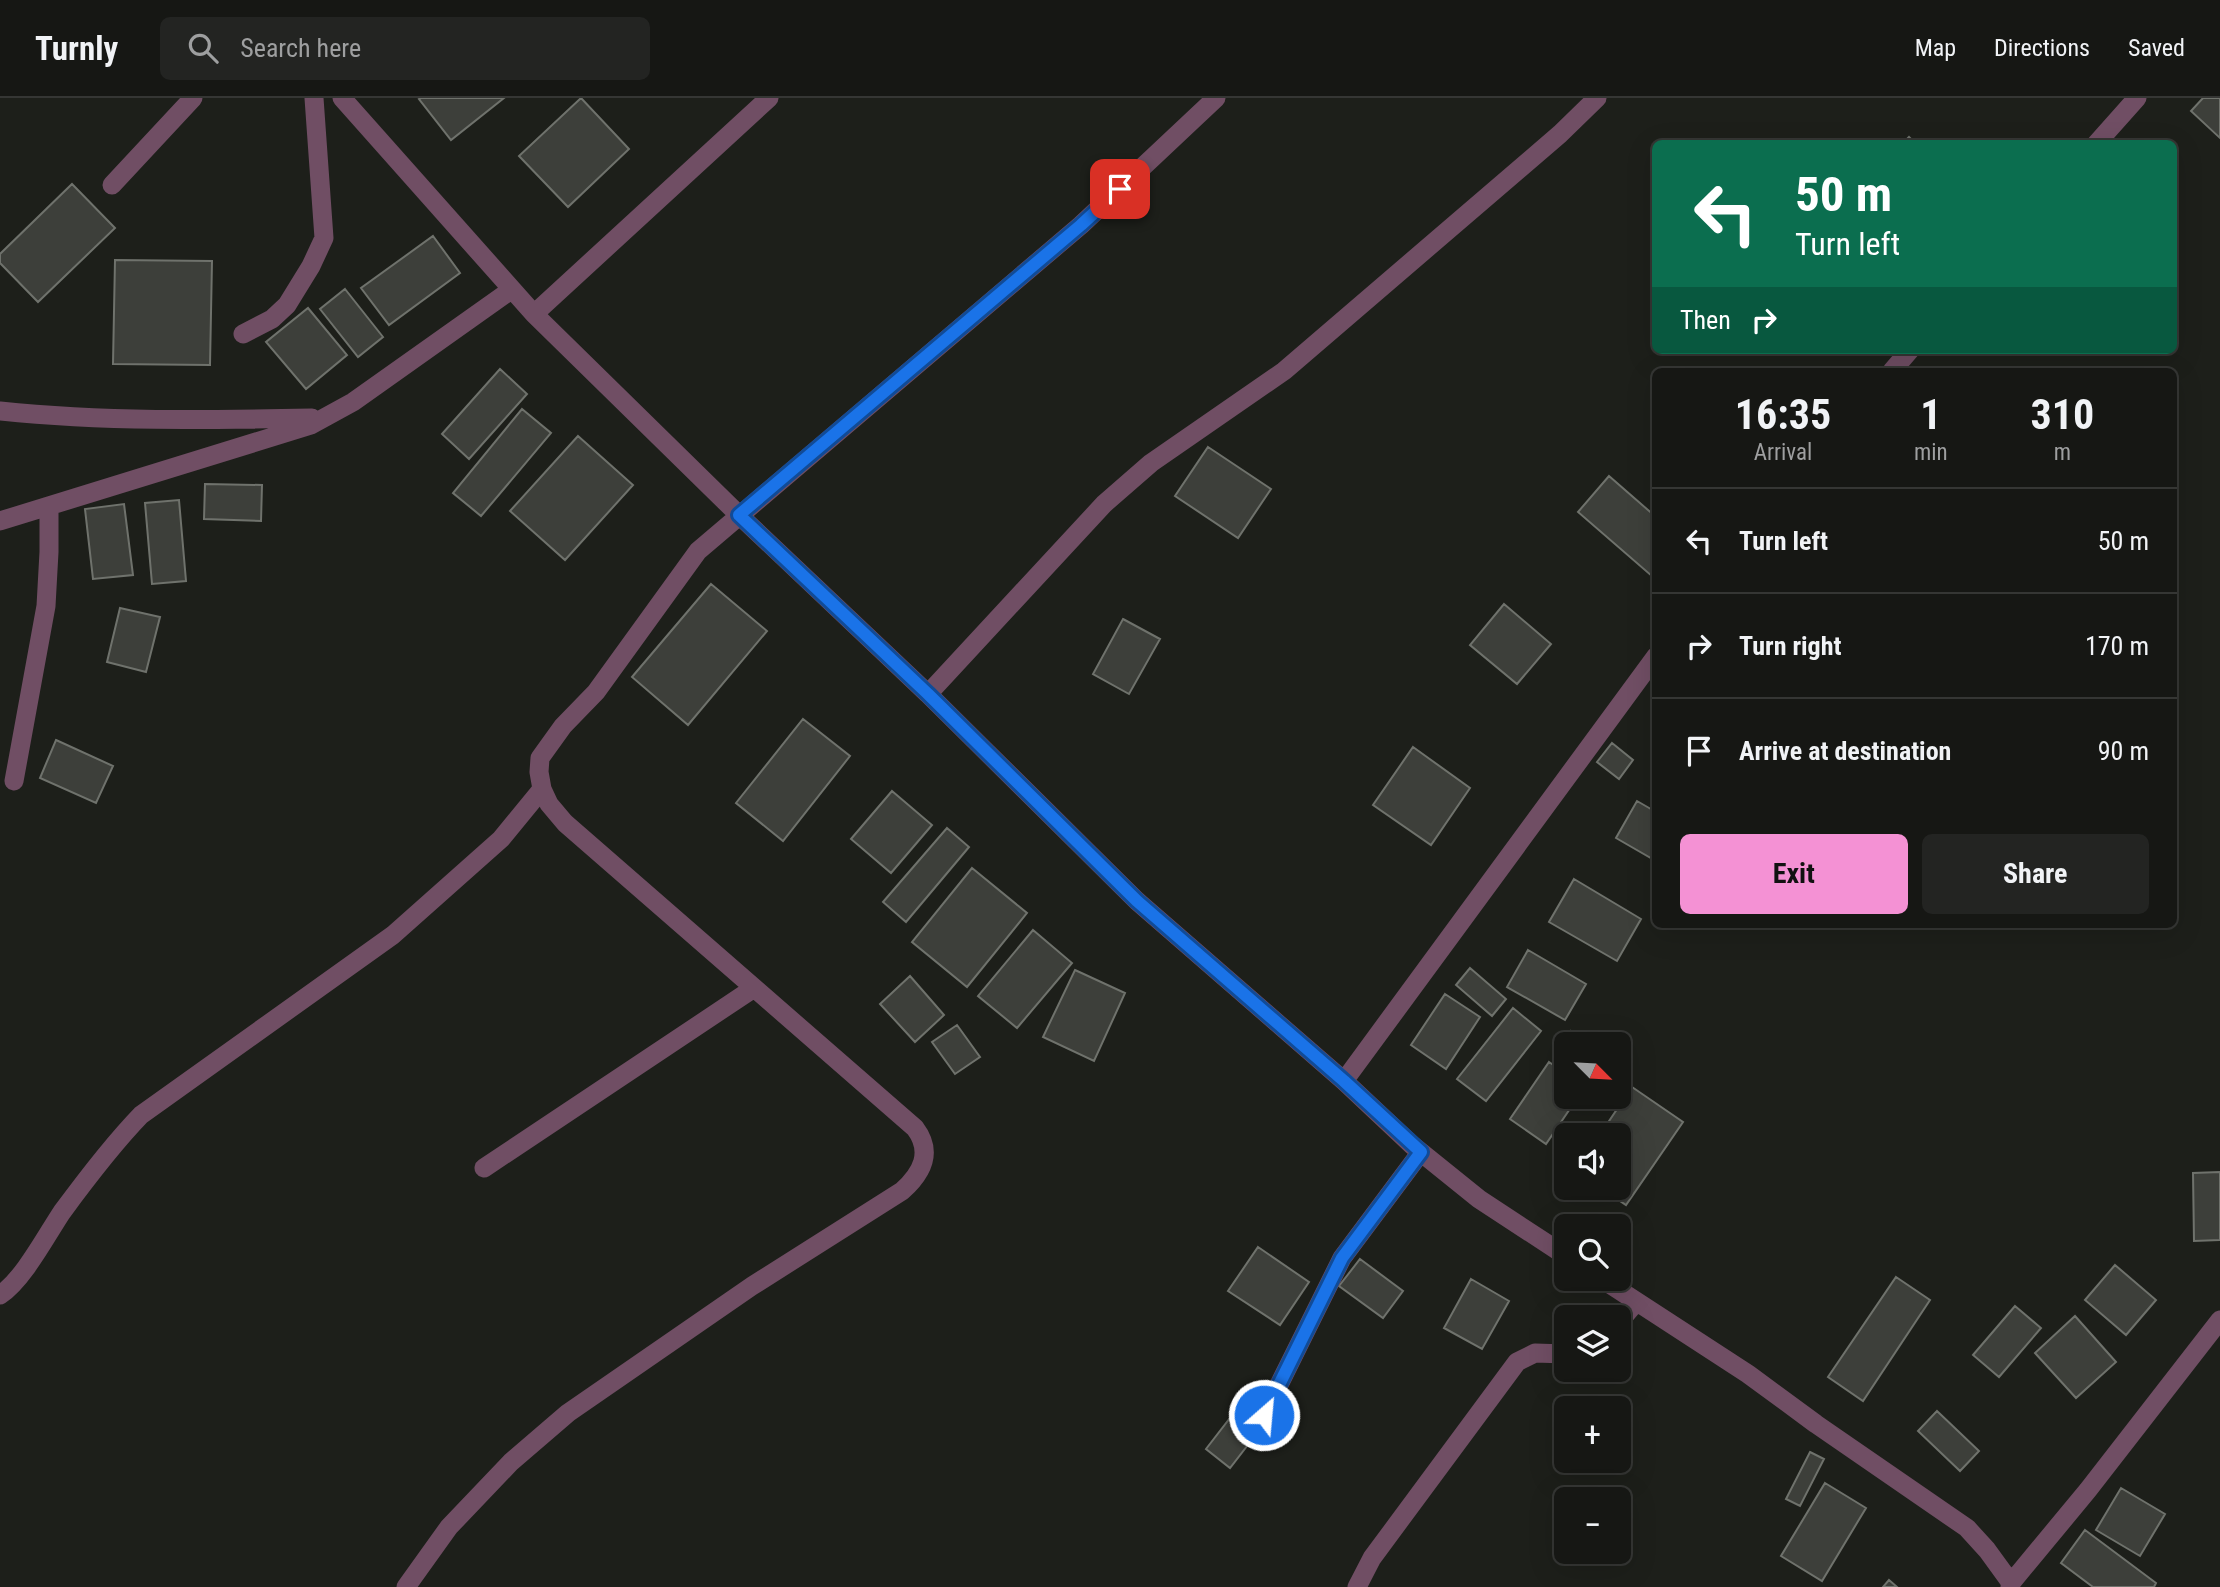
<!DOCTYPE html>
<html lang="en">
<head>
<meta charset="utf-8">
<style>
  :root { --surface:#161714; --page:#232422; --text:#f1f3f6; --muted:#9e9fa0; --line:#353634; --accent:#f491d4 }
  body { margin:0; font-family:"Roboto Condensed",sans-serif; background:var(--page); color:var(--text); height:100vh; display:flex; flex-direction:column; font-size:26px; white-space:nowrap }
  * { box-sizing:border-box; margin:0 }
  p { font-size:23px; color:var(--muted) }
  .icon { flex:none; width:38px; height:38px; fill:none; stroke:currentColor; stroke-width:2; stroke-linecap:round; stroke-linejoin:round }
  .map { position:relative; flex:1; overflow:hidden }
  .side { position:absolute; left:1652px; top:270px; width:525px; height:560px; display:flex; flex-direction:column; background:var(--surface); border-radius:10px; box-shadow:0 7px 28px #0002,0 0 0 2px var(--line) }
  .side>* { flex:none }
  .hud { position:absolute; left:1652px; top:42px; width:525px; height:214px; border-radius:10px; box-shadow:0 7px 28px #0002,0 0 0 2px var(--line); background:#0b6e4f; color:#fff; overflow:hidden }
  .needle { width:46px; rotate:114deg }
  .controls { position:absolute; left:1554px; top:934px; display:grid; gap:14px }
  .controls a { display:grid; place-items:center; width:77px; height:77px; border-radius:10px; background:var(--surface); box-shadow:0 7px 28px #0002,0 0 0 2px var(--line); font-size:35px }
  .pin { position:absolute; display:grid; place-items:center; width:60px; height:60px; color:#fff; margin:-30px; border-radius:14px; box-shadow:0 4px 10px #0006 }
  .me { position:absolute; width:77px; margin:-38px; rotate:27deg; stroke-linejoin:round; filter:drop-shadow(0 0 5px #0008) }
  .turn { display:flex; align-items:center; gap:24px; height:147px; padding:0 28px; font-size:32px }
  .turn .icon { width:91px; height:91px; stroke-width:2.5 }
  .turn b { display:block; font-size:49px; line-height:60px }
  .then { display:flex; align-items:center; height:66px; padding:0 28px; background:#0003; gap:14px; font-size:26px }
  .eta { display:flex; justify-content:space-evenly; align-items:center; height:119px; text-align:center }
  .eta b { font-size:42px; font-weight:700; line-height:49px }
  .button { display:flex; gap:14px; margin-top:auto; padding:14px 28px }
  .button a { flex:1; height:80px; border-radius:10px; background:var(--accent); color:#111; font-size:28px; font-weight:700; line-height:80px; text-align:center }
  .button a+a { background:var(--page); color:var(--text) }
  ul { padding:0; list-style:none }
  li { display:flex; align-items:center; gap:21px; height:105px; padding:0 28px; border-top:2px solid var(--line) }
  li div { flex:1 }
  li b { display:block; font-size:26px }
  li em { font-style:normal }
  header { display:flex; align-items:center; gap:42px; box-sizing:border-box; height:98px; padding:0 35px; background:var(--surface); border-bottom:2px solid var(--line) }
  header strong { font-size:33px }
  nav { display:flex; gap:38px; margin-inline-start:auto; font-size:24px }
  .search { width:490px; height:63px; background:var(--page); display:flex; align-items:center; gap:18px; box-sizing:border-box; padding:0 24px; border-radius:10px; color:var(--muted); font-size:26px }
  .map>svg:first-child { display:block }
  .building { fill:#3d3f3a; stroke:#6f726c; stroke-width:2 }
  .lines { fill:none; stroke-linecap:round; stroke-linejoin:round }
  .service { stroke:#704e64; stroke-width:19 }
  .minor { stroke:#704e64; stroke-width:19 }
  .route-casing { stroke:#114b97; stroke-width:18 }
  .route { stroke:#1a73e8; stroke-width:12 }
</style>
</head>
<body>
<header>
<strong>Turnly</strong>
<div class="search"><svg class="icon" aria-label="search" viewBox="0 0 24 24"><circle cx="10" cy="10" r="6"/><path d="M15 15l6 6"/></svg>Search here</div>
<nav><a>Map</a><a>Directions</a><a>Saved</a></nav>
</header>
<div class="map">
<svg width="2220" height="1489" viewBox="0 0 2220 1489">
  <rect width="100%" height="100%" fill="#1d1f1a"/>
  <path class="building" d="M421,0H504L451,42L419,1Z
    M581,0L629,51L568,109L519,58Z
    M2203,0H2220V40L2191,13Z
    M1909,39L1916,46H1902Z
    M72,86L115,130L38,204L0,165V156Z
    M433,138L460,175L389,227L361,190Z
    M115,162L212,163L210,267L113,266Z
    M345,191L383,239L358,259L320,211Z
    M308,210L347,257L306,291L266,244Z
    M500,271L527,296L469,361L442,336Z
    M522,311L551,335L481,418L453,395Z
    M578,338L633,387L565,462L510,413Z
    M1208,349L1271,391L1238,440L1175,398Z
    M1609,378L1656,419V476L1653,479L1578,414Z
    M205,386L262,387L261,423L204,421Z
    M179,402L186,483L152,486L145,405Z
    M124,406L133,477L93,481L85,411Z
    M711,486L767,533L688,627L632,579Z
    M1504,506L1551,546L1517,586L1470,547Z
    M120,510L160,519L146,574L107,564Z
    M1123,521L1160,541L1129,596L1093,576Z
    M803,621L850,658L783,743L736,705Z
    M56,642L113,668L96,705L40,680Z
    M1612,645L1633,662L1619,681L1597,664Z
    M1413,649L1470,690L1431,747L1373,707Z
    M892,693L932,727L891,775L851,741Z
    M1637,703L1656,714V763L1616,740Z
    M947,730L969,749L906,824L883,804Z
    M972,770L1027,815L967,889L912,844Z
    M1574,781L1641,821L1617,863L1549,824Z
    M1033,832L1072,865L1017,930L978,898Z
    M1528,852L1586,886L1565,922L1507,889Z
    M1470,870L1506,901L1492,918L1456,887Z
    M1075,872L1125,895L1094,963L1043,939Z
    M910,878L944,917L915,944L880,906Z
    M1445,896L1480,919L1446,971L1411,947Z
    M1513,910L1541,933L1486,1003L1457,981Z
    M957,927L980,959L955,976L932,944Z
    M1571,933L1592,947H1566V964L1555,956Z
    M1549,964L1566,976V999H1578L1546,1046L1510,1021Z
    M1632,989L1683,1024L1626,1107L1601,1090H1619V1038H1599Z
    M2220,1074V1142L2194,1143L2193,1075Z
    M1258,1149L1309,1184L1280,1227L1228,1193Z
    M1360,1161L1403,1193L1383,1220L1339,1188Z
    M2115,1167L2156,1202L2126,1237L2085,1202Z
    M1896,1179L1930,1202L1863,1303L1828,1279Z
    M1471,1181L1509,1203L1482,1251L1444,1230Z
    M2015,1208L2041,1230L1999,1279L1973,1257Z
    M2075,1218L2116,1264L2076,1300L2035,1255Z
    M1237,1311L1261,1330L1230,1370L1206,1351Z
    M1937,1313L1979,1353L1960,1373L1918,1333Z
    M1810,1354L1824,1361L1800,1408L1786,1401Z
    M1825,1385L1866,1410L1822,1483L1781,1458Z
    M2121,1390L2165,1416L2140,1458L2096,1432Z
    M2085,1432L2156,1485L2154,1489H2093L2061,1465Z
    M1889,1482L1897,1489H1883Z"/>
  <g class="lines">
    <path class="service" d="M112,87L193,0"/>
    <path class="minor" d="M342,0L534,216L739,417L928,596L1137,803L1344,983L1412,1047L1479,1101L1566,1158
      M2096,46L2137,0
      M534,216L769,0
      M243,236L272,221L287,207L311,168L324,140L314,0
      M1892,273L1910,252
      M0,313C104,324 208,322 312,320
      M0,423L311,327L353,304L511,192
      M928,596L1104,406L1151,365L1284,273L1560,36L1597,0
      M14,683L46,508L49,454V408
      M1344,983L1656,558
      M484,1070L754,890
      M1602,1181L1748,1276L1816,1326L1967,1430L1987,1452L2011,1485L2010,1489
      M0,1197C23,1182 46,1138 62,1114C87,1080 112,1047 141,1017L393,837L501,741L542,691
      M1619,1224L1636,1204
      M1264,1317L1342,1160L1421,1054
      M2011,1485L2088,1392L2220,1222
      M406,1489L449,1429L511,1364L568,1315L752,1188L902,1093C922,1075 933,1054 915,1030L565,725L549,706L542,691L539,674L540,660L563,628L596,594L698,453L1081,127L1216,0
      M1357,1489L1372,1460L1517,1264L1535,1255L1566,1256"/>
  </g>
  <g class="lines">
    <g class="route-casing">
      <path id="route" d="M1120,91L1081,127L739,417L928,596L1137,803L1344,983L1421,1054L1342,1160L1264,1317"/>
    </g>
    <use href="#route" class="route"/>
  </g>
</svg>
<div class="controls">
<a><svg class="needle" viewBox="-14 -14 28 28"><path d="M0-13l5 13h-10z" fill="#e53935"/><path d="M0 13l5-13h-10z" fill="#9e9fa0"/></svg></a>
<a><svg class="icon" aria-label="sound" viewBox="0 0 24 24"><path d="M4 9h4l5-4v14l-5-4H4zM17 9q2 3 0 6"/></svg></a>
<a><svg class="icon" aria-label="search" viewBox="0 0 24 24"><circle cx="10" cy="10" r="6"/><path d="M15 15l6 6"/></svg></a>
<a><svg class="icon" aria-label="layers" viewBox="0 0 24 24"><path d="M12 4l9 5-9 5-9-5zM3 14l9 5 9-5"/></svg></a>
<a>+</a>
<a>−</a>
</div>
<div class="pin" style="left:1120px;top:91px;background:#d93025"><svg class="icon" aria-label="arrive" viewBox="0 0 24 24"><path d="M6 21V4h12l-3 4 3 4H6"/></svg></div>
<svg class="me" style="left:1264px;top:1317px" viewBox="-20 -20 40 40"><circle r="17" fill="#1a73e8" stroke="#fff" stroke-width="3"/><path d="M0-11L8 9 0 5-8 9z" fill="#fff"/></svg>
<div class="hud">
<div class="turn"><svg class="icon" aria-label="left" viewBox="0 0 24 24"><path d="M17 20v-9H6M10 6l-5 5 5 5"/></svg><div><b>50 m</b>Turn left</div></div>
<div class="then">Then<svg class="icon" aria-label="right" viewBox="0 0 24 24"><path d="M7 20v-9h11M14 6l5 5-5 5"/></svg></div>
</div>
<section class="side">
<div class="eta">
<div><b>16:35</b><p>Arrival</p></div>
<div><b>1</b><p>min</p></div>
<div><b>310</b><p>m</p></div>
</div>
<ul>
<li><svg class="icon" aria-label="left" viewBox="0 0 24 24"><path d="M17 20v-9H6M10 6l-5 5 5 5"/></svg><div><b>Turn left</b></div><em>50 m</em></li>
<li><svg class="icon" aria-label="right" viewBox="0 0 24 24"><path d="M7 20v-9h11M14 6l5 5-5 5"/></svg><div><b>Turn right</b></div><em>170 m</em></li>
<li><svg class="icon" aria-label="arrive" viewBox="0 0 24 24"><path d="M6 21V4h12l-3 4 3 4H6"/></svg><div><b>Arrive at destination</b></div><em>90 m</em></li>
</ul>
<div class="button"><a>Exit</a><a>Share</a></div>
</section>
</div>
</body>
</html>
